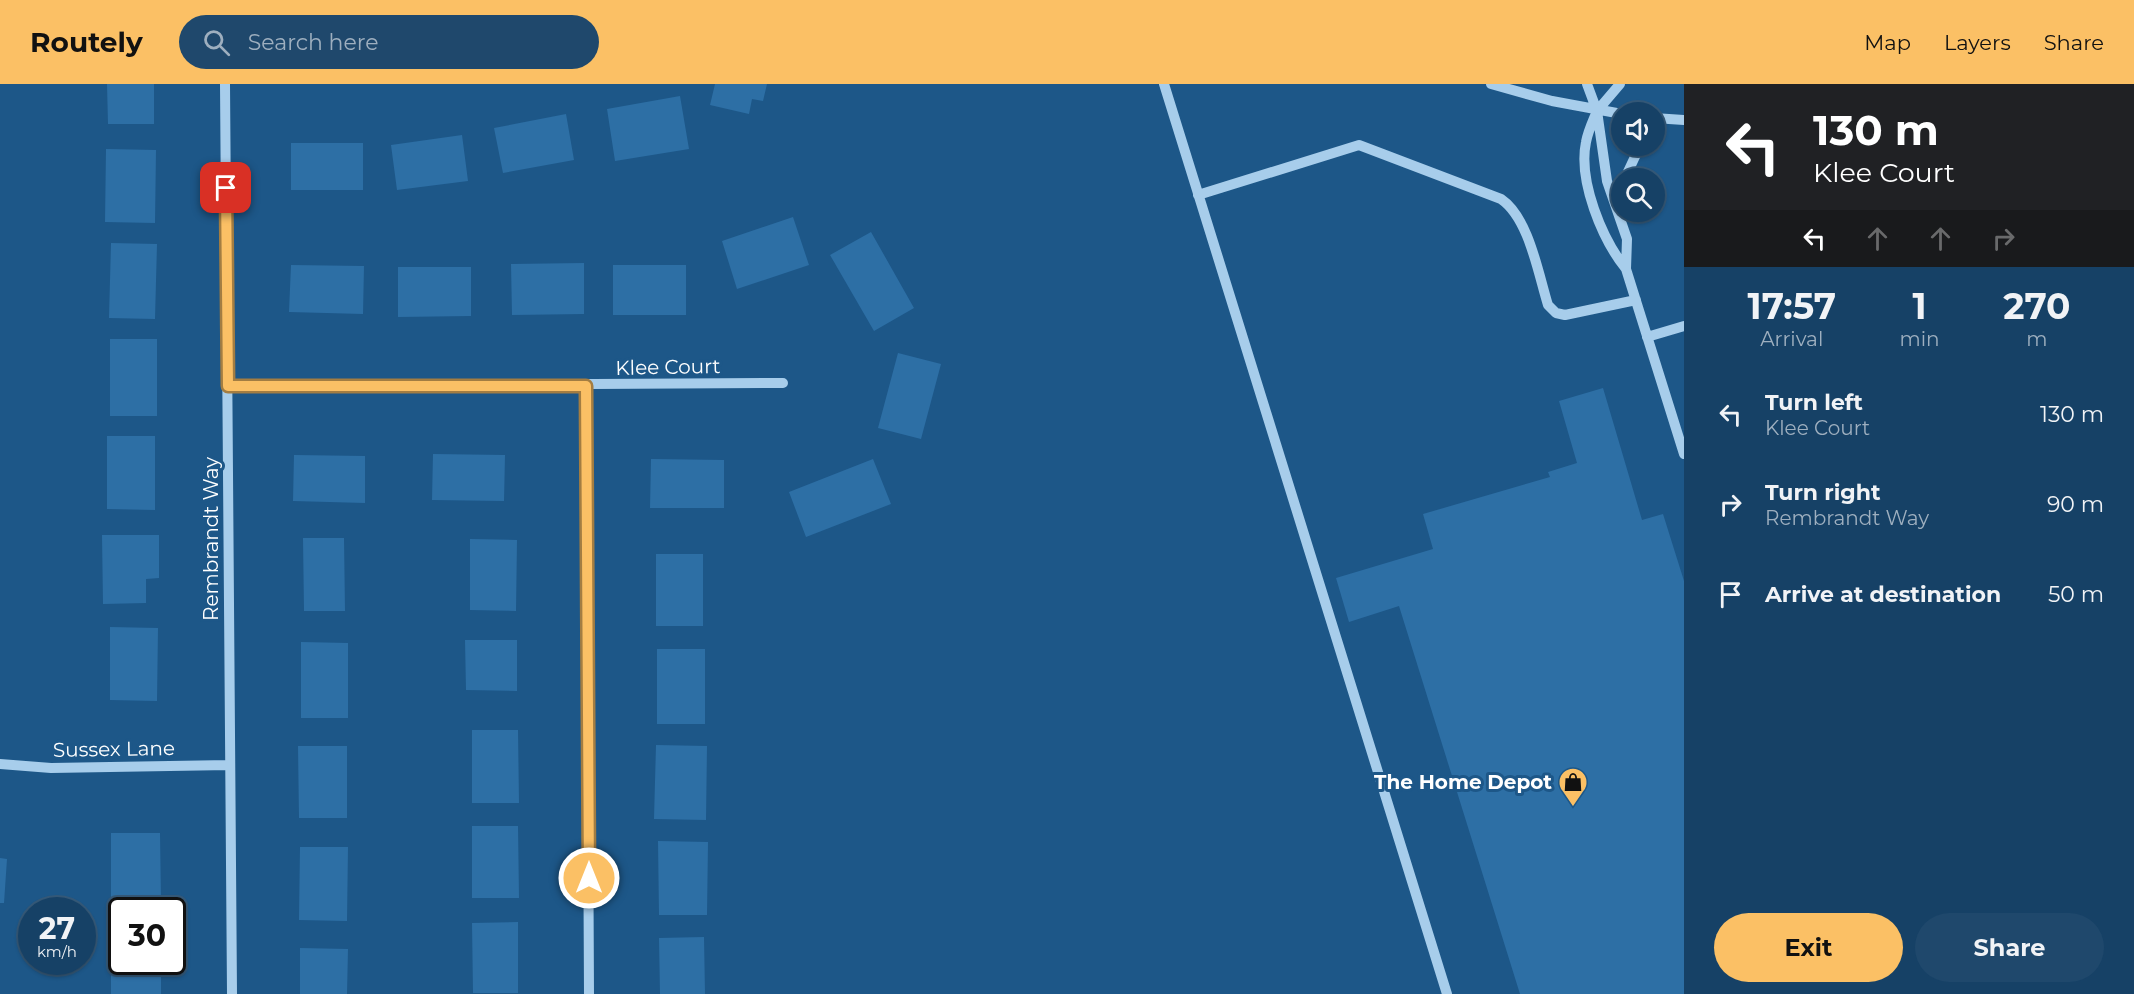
<!DOCTYPE html>
<html lang="en">
<head>
<meta charset="utf-8">
<style>
  :root { --surface:#164166; --page:#1f486c; --text:#f1f3f6; --muted:#9eafbf; --line:#355a7a; --accent:#fbc065 }
  body { margin:0; font-family:Montserrat,sans-serif; background:var(--page); color:var(--text); height:100vh; display:flex; flex-direction:column; font-size:22px; white-space:nowrap }
  * { box-sizing:border-box; margin:0 }
  p { font-size:20px; color:var(--muted) }
  .icon { flex:none; width:33px; height:33px; fill:none; stroke:currentColor; stroke-width:2; stroke-linecap:round; stroke-linejoin:round }
  .map { position:relative; flex:1; overflow:hidden }
  .drawer { display:flex; flex-direction:column; background:var(--surface); width:450px }
  .drawer>* { flex:none }
  .banner { background:#202124; color:#fff; overflow:hidden }
  .fabs { position:absolute; left:1611px; top:18px; display:grid; gap:12px }
  .fabs a { display:grid; place-items:center; width:54px; height:54px; border-radius:50%; background:var(--surface); box-shadow:0 2px 4px #0004,0 0 0 2px var(--line); font-size:30px }
  .speed { position:absolute; left:18px; top:813px; display:flex; gap:12px; font-size:30px; font-weight:700; text-align:center }
  .speed>* { display:grid; place-content:center; width:78px; height:78px; border-radius:50%; background:var(--surface); box-shadow:0 2px 4px #0004,0 0 0 2px var(--line); line-height:1 }
  .speed small { font-size:15px; font-weight:400 }
  .speed .limit { border:3px solid #111; border-radius:9px; background:#fff; color:#111 }
  .pin { position:absolute; display:grid; place-items:center; width:51px; height:51px; color:#fff; margin:-26px; border-radius:12px; box-shadow:0 3px 9px #0006 }
  .me { position:absolute; width:66px; margin:-33px; rotate:0deg; stroke-linejoin:round; filter:drop-shadow(0 0 4px #0008) }
  .turn { display:flex; align-items:center; gap:21px; height:126px; padding:0 30px; font-size:27px }
  .turn .icon { width:78px; height:78px; stroke-width:2.5 }
  .turn b { display:block; font-size:42px; line-height:51px }
  .lanes { display:flex; align-items:center; height:57px; padding:0 30px; background:#0003; justify-content:center; gap:30px; direction:ltr }
  .lanes .off { opacity:.35 }
  .eta { display:flex; justify-content:space-evenly; align-items:center; height:102px; text-align:center }
  .eta b { font-size:36px; font-weight:700; line-height:42px }
  .button { display:flex; gap:12px; margin-top:auto; padding:12px 30px }
  .button a { flex:1; height:69px; border-radius:36px; background:var(--accent); color:#111; font-size:24px; font-weight:700; line-height:69px; text-align:center }
  .button a+a { background:var(--page); color:var(--text) }
  ul { padding:0; list-style:none }
  li { display:flex; align-items:center; gap:18px; height:90px; padding:0 30px }
  li div { flex:1 }
  li b { display:block; font-size:22px }
  li em { font-style:normal }
  header { display:flex; align-items:center; gap:36px; box-sizing:border-box; height:84px; padding:0 30px; background:var(--accent); color:#111 }
  header strong { font-size:28px }
  nav { display:flex; gap:33px; margin-inline-start:auto; font-size:21px }
  .search { width:420px; height:54px; background:var(--page); display:flex; align-items:center; gap:15px; box-sizing:border-box; padding:0 21px; border-radius:33px; color:var(--muted); font-size:22px }
  main { display:flex; flex:1; min-height:0 }
  .map>svg:first-child { display:block }
  .building { fill:#2d6fa5 }
  .lines { fill:none; stroke-linecap:round; stroke-linejoin:round }
  .minor { stroke:#a7cdeb; stroke-width:10 }
  .route-casing { stroke:#a37d42; stroke-width:15 }
  .route { stroke:#fbc065; stroke-width:10 }
  .labels { text-anchor:middle; dominant-baseline:central; stroke-width:6; stroke-linejoin:round; paint-order:stroke }
  .street-label { font-size:20px; fill:#fff; stroke:#1d5788 }
  .poi-label { font-size:20px; font-weight:bold; fill:#fff; stroke:#1d5788; text-anchor:end }
</style>
</head>
<body>
<header>
<strong>Routely</strong>
<div class="search"><svg class="icon" aria-label="search" viewBox="0 0 24 24"><circle cx="10" cy="10" r="6"/><path d="M15 15l6 6"/></svg>Search here</div>
<nav><a>Map</a><a>Layers</a><a>Share</a></nav>
</header>
<main>
<div class="map">
<svg width="1684" height="910" viewBox="0 0 1684 910">
  <rect width="100%" height="100%" fill="#1d5788"/>
  <path class="building" d="M107,0H154V40H108Z
    M715,0H767L763,17L752,15L749,30L710,21Z
    M680,12L689,65L615,77L607,25Z
    M566,30L574,76L503,89L494,44Z
    M462,51L468,97L397,106L391,61Z
    M291,59H363V106H291Z
    M106,65L156,66L155,139L105,138Z
    M793,133L809,181L737,205L722,157Z
    M871,148L914,224L874,247L830,171Z
    M111,159L157,160L155,235L109,234Z
    M584,179V230L512,231L511,180Z
    M291,181L364,182L363,230L289,228Z
    M613,181H686V231H613Z
    M398,183H471V232L398,233Z
    M110,255H157V332H110Z
    M898,269L941,280L921,355L878,344Z
    M1603,304L1642,436L1663,430L1684,497V910H1520L1399,522L1349,538L1336,494L1433,465L1423,430L1550,393L1548,388L1577,379L1559,317Z
    M107,352H155V426L107,425Z
    M433,370L505,371L504,417L432,416Z
    M294,371L365,372V419L293,417Z
    M651,375L724,376V424H650Z
    M873,375L891,420L806,453L789,408Z
    M102,451H159V494L146,495V519L103,520Z
    M303,454H344L345,527H304Z
    M470,455L517,456L516,527L470,526Z
    M656,470H703V542H656Z
    M110,543L158,544L157,617L110,616Z
    M465,556H517V607L466,606Z
    M301,558L348,559V634H301Z
    M657,565H705V640H657Z
    M472,646H518L519,719H472Z
    M656,661L707,662L706,736L654,735Z
    M298,662H347V734H299Z
    M472,742H518L519,814H472Z
    M111,749H160L161,819H111Z
    M658,757L708,758L707,831H659Z
    M300,763H348L347,837L299,836Z
    M0,774L7,775L4,819H0Z
    M518,838V909H473L472,839Z
    M111,846H122V878H161V910H111Z
    M704,853L705,910H660L659,854Z
    M300,864L348,865L347,910H300Z"/>
  <g class="lines">
    <path class="minor" d="M225,0L232,910
      M1164,0L1447,910
      M1491,0L1552,17L1622,30
      M1587,0L1597,27L1620,0
      M1654,34L1684,36
      M1625,94L1640,62
      M1198,111L1359,61L1501,115C1529,134 1538,189 1548,221L1556,229L1565,231L1636,216
      M1626,185C1602,155 1578,97 1586,58C1588,47 1593,37 1597,27L1607,97L1627,155L1626,185L1684,370
      M1647,253L1684,242
      M229,302L783,299
      M586,302L589,910
      M0,680L51,684L229,681"/>
  </g>
  <g class="lines">
    <g class="route-casing">
      <path id="route" d="M226,104L228,302H586L589,794"/>
    </g>
    <use href="#route" class="route"/>
  </g>
  <defs>
    <g id="shop-pin" transform="scale(1.5)"><path d="M0 17L-7.5 6A9.5 9.5 0 1 1 7.5 6Z" fill="#fbc065" stroke="#1d5788"/><path d="M-5-2.5h2.3a2.7 3.5 0 0 1 5.4 0H5L5.5 6h-11ZM-1.5-2.5h3a1.5 2.3 0 0 0-3 0Z" fill="#111"/></g>
  </defs>
  <g fill-rule="evenodd">
    <use href="#shop-pin" x="1573" y="698"/>
  </g>
  <g class="labels">
    <g class="street-label">
      <text transform="translate(668 283) rotate(-1)">Klee Court</text>
      <text transform="translate(211 455) rotate(-90)">Rembrandt Way</text>
      <text transform="translate(114 665) rotate(-1)">Sussex Lane</text>
    </g>
    <g class="poi-label">
      <text x="1552" y="698">The Home Depot</text>
    </g>
  </g>
</svg>
<div class="fabs">
<a><svg class="icon" aria-label="sound" viewBox="0 0 24 24"><path d="M4 9h4l5-4v14l-5-4H4zM17 9q2 3 0 6"/></svg></a>
<a><svg class="icon" aria-label="search" viewBox="0 0 24 24"><circle cx="10" cy="10" r="6"/><path d="M15 15l6 6"/></svg></a>
</div>
<div class="speed"><div>27<small>km/h</small></div><div class="limit">30</div></div>
<div class="pin" style="left:226px;top:104px;background:#d93025"><svg class="icon" aria-label="arrive" viewBox="0 0 24 24"><path d="M6 21V4h12l-3 4 3 4H6"/></svg></div>
<svg class="me" style="left:589px;top:794px" viewBox="-20 -20 40 40"><circle r="17" fill="#fbc065" stroke="#fff" stroke-width="3"/><path d="M0-11L8 9 0 5-8 9z" fill="#fff"/></svg>
</div>
<section class="drawer">
<div class="banner">
<div class="turn"><svg class="icon" aria-label="left" viewBox="0 0 24 24"><path d="M17 20v-9H6M10 6l-5 5 5 5"/></svg><div><b>130 m</b>Klee Court</div></div>
<div class="lanes"><svg class="icon" aria-label="left" viewBox="0 0 24 24"><path d="M17 20v-9H6M10 6l-5 5 5 5"/></svg><svg class="icon off" aria-label="ahead" viewBox="0 0 24 24"><path d="M12 20V5M6 11l6-6 6 6"/></svg><svg class="icon off" aria-label="ahead" viewBox="0 0 24 24"><path d="M12 20V5M6 11l6-6 6 6"/></svg><svg class="icon off" aria-label="right" viewBox="0 0 24 24"><path d="M7 20v-9h11M14 6l5 5-5 5"/></svg></div>
</div>
<div class="eta">
<div><b>17:57</b><p>Arrival</p></div>
<div><b>1</b><p>min</p></div>
<div><b>270</b><p>m</p></div>
</div>
<ul>
<li><svg class="icon" aria-label="left" viewBox="0 0 24 24"><path d="M17 20v-9H6M10 6l-5 5 5 5"/></svg><div><b>Turn left</b><p>Klee Court</p></div><em>130 m</em></li>
<li><svg class="icon" aria-label="right" viewBox="0 0 24 24"><path d="M7 20v-9h11M14 6l5 5-5 5"/></svg><div><b>Turn right</b><p>Rembrandt Way</p></div><em>90 m</em></li>
<li><svg class="icon" aria-label="arrive" viewBox="0 0 24 24"><path d="M6 21V4h12l-3 4 3 4H6"/></svg><div><b>Arrive at destination</b></div><em>50 m</em></li>
</ul>
<div class="button"><a>Exit</a><a>Share</a></div>
</section>
</main>
</body>
</html>
